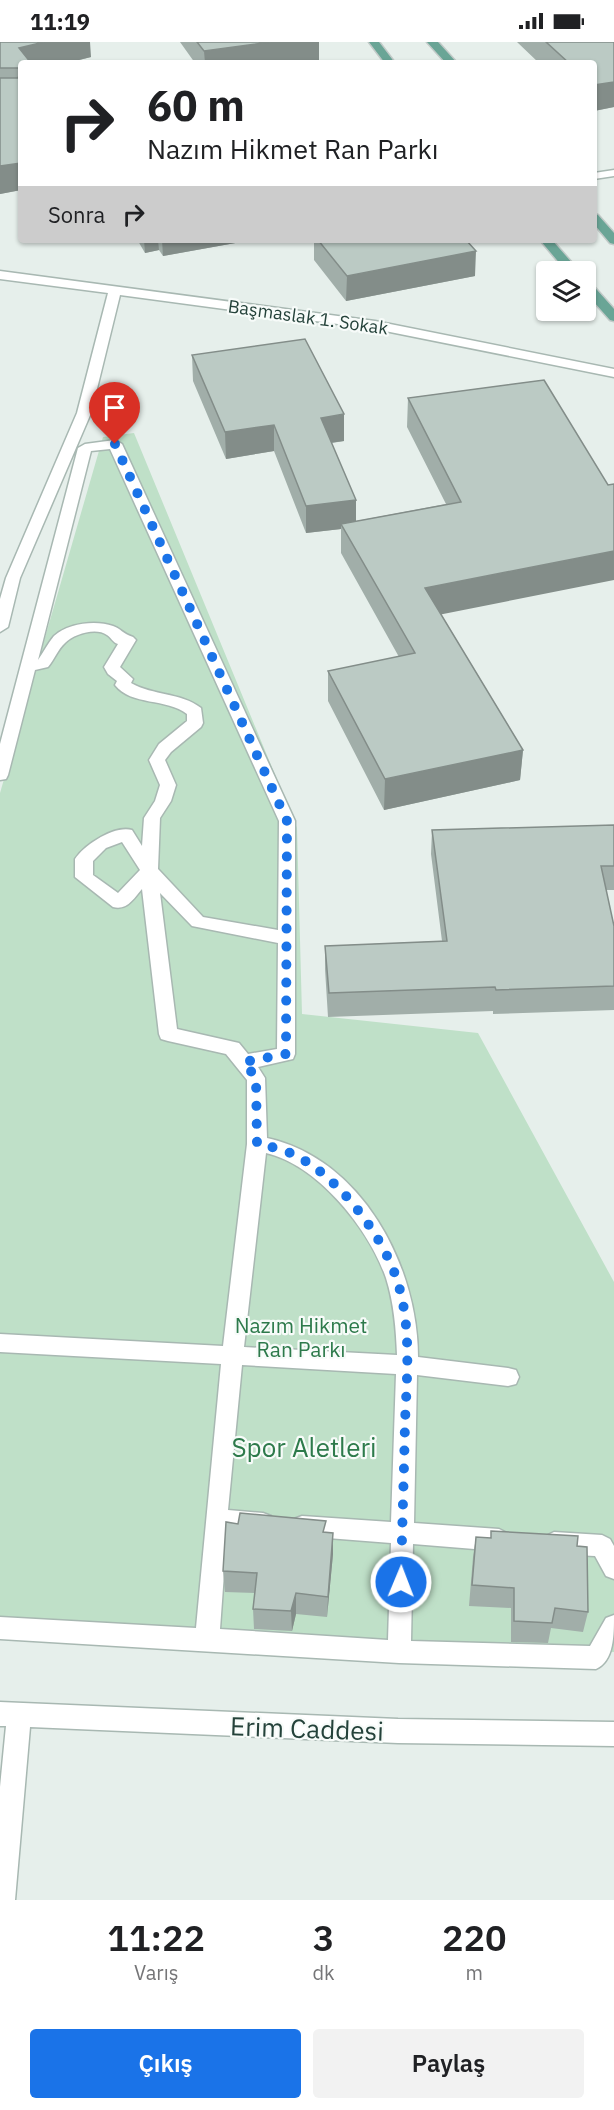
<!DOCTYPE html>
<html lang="tr">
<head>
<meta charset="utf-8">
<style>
  :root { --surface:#fff; --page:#f2f2f2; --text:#202124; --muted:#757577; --accent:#1a73e8 }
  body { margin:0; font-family:"IBM Plex Sans",sans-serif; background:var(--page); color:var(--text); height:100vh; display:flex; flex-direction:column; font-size:22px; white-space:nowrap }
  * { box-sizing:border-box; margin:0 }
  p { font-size:20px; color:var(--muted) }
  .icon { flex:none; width:33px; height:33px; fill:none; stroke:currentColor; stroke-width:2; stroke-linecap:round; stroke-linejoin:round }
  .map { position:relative; height:1858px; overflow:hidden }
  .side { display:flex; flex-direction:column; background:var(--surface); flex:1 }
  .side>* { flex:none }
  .top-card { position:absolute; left:18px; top:18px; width:579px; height:183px; border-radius:6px; box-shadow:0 2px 4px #0004; background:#fff; color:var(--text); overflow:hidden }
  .tools { position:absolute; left:536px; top:219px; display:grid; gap:12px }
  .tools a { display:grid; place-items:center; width:60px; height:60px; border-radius:6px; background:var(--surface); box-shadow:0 2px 4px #0004; font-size:30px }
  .pin { position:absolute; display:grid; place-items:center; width:51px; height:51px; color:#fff; margin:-62px -26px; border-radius:50% 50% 50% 0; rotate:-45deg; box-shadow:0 0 6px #0007 }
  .pin .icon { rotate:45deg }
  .me { position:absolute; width:66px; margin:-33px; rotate:1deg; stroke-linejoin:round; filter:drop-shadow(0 0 4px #0008) }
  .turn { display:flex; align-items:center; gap:21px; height:126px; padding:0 30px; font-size:27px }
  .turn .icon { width:78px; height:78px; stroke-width:2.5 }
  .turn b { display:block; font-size:42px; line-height:51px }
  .then { display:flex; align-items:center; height:57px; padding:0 30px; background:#0003; gap:12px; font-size:22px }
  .eta { display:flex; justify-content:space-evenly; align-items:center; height:102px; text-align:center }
  .eta b { font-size:36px; font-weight:600; line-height:42px }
  .action { display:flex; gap:12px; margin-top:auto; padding:12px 30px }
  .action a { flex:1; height:69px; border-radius:6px; background:var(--accent); color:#fff; font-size:24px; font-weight:600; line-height:69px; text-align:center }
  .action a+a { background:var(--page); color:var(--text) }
  .status { display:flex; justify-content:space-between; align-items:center; height:42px; padding:0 30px; background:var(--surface); direction:ltr }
  .status svg { height:16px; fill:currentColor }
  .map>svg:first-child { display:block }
  .green { fill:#bfe0c8 }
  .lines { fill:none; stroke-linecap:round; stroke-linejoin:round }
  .minor-casing { stroke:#a8b8b2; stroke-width:3 }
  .major-casing { stroke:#c2cac8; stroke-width:3 }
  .minor { fill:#fff; fill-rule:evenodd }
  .major { fill:#6aa596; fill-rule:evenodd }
  .wall { fill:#a1aea9 }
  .shaded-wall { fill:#838d89 }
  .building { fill:#bbcac4; stroke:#838d89; stroke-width:1.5 }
  .route { stroke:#1a73e8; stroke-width:10; stroke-dasharray:0 18 }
  .labels { text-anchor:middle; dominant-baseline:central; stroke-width:4.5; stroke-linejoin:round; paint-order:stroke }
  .far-street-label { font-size:18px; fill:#24423a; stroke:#f7fbf9 }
  .park-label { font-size:21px; fill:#2d7a4b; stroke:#f7fbf9 }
  .near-park-label { font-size:26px; fill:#2d7a4b; stroke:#f7fbf9 }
  .near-street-label { font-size:26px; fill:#24423a; stroke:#f7fbf9 }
</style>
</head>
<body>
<div class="status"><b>11:19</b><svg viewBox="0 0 49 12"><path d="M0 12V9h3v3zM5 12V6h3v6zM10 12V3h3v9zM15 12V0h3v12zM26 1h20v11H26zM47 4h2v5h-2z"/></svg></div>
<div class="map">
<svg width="614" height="1858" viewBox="0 0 614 1858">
  <rect width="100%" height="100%" fill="#e6efeb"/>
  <path class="green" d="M134,391L297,786L302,972L478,991L614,1240V1610L545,1611L0,1580V751L103,395Z"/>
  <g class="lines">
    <g class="minor-casing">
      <path id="minor" d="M614,128V134L594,137V131Z
        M0,229L375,279L614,327V335L375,287L120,253L91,371L20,536L8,585L0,590V557L6,536L77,371L108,251L0,237Z
        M115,398L122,402L295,779V1012L293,1017L258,1025L265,1036L267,1096C362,1117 418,1224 418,1315L508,1326L516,1328L519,1335L516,1342L508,1344L417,1333L414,1481L499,1487L507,1491L510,1498L507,1505L499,1509L413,1502L411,1599L590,1604L606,1576L614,1573C614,1593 614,1619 596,1627L399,1621L0,1597V1575L196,1586L221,1322L0,1310V1292L223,1304L247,1102V1038L226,1012L168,999L161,997L159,992L142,847C134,856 127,869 113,865L75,835V817C85,802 115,783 132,788L142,804L144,776L155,759L160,743L149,718L159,702L187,679V672C167,656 131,664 115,643L117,639L108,632L104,625L118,602C112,600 112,596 107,593C96,585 74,592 65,601C58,607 54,618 48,625L35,628L8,733L6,737L0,738V702L78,406L85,402ZM110,407L279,779L278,888L203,875L158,827L160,776L171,759L176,743L165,718L171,710L201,685L203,681L201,666C180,650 154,654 131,641L133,637L120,625L136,598L133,595C121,591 122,587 113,584C96,578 68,581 54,594C48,601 43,611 38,618L91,409ZM122,800L140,828L118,851L93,833V819L106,806ZM160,851L192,884L278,901L277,1007L248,1012L239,1001L177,987ZM266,1111C318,1123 369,1187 386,1236C394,1261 396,1287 397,1313L244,1305ZM242,1323L396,1332L391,1480L302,1474L294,1477L291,1484L294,1491L302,1494L391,1501L388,1598L220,1587L227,1489L263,1491L271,1488L274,1481L271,1474L263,1471L228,1468Z
        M554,1490L602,1493L610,1497L614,1504V1537L606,1534L595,1514L554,1512L546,1508L543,1501L546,1494Z
        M0,1660L398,1677L614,1680V1704L398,1701L30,1685L15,1858H0V1745L6,1684H0Z"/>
    </g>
    <g class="major-casing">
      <path id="major" d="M369,0H379L395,21H385Z
        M427,0H438L457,21H446Z
        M594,171L598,173L614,191V202L610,201L594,182Z
        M540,198H552L580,230H567Z
        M585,238L589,239L614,267V279L610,278L585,250Z"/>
    </g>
    <use href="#minor" class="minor"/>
    <use href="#major" class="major"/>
  </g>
  <path class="wall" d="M0,0L91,15L67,21H21V148L0,152Z
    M180,0H319V19L304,21H195Z
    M517,0H614V65L594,69V21H539Z
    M128,198H252L163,214L159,208L145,211L138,199L130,201Z
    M314,198H466L475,234L346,259L314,218Z
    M192,313L344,399L332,401L356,479L446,462L407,385L408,356L544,338L441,572L523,708L520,738L384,768L328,659V629L399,615L341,511V487L306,491L274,409L226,417L193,339Z
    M614,783V848H606L614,884V968L493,972V969L328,975L325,927V904L442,899L431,812L432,788Z
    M238,1482L326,1490L333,1512L327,1575L296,1572L292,1589L254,1587L253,1567L255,1551L225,1550L223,1529Z
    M476,1495L577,1504L588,1570L583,1590L551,1586L548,1601L511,1600V1566L469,1564L473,1515Z"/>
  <path class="shaded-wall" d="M44,0H90L91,15L67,21H21L19,6Z
    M271,0H319V19L304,21H205L204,9Z
    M614,40V65L594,69V43Z
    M21,121V148L0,152V124Z
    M129,198H138V199L130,201Z
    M144,198H158L159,208L145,211Z
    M162,198H252L163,214Z
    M476,209L475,234L346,259L347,234Z
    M344,372V399L321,402V376Z
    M274,383V409L226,417L225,390Z
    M356,458V485L341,482V487L306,491V464Z
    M614,509V538L423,576L425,546Z
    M523,708L520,738L384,768L385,737Z
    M333,1491V1512L327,1575L328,1555Z
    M296,1551V1572L292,1589L291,1569Z"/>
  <path class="building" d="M0,0H44L19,6L31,21H21V121L0,124V36H18L21,28L18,26H0Z
    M197,0H271L204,9Z
    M546,0H614V40L594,43V21H569Z
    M318,198H466L476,209L347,234Z
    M305,297L344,372L321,376L356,458L306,464L274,383L225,390L192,313Z
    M544,338L608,443L614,442V509L425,546L523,708L385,737L328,629L415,611L341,482L461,460L408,356Z
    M614,783V824H601L614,884V944L496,948L495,945L329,951L325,904L447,899L432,788Z
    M240,1471L326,1479L323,1490L333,1491L328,1555L296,1551L291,1569L253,1567L257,1531L223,1529L226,1480L238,1482Z
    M491,1489L578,1494L577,1504L587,1505L588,1570L555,1566L552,1581L514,1579V1546L472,1543L476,1495L491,1496Z"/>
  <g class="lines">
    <path class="route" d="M115,402L287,779L286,1012L244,1020L256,1036L257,1102C267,1104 278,1106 288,1110C334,1129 380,1189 396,1235C412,1281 407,1333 405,1380C404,1433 402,1487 401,1540"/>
  </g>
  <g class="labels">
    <g class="far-street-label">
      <text transform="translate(308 275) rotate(8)">Başmaslak 1. Sokak</text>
    </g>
    <g class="park-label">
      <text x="301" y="1283">Nazım Hikmet<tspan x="301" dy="24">Ran Parkı</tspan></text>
    </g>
    <g class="near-park-label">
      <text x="304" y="1405">Spor Aletleri</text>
    </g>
    <g class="near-street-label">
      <text transform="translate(307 1686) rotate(2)">Erim Caddesi</text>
    </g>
  </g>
</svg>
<div class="tools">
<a><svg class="icon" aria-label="layers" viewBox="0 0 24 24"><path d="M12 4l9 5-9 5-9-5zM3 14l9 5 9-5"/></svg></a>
</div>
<div class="pin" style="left:115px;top:402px;background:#d93025"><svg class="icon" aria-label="arrive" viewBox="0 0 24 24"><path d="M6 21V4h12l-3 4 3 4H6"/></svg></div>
<svg class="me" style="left:401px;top:1540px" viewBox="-20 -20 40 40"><circle r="17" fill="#1a73e8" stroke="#fff" stroke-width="3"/><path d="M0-11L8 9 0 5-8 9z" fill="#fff"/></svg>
<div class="top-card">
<div class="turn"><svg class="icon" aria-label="right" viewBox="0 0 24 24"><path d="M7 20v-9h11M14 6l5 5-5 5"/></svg><div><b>60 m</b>Nazım Hikmet Ran Parkı</div></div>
<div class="then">Sonra<svg class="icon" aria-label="right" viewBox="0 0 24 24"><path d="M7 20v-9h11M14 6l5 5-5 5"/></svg></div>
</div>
</div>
<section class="side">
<div class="eta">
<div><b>11:22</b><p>Varış</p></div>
<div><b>3</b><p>dk</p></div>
<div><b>220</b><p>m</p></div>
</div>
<div class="action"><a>Çıkış</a><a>Paylaş</a></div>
</section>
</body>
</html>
